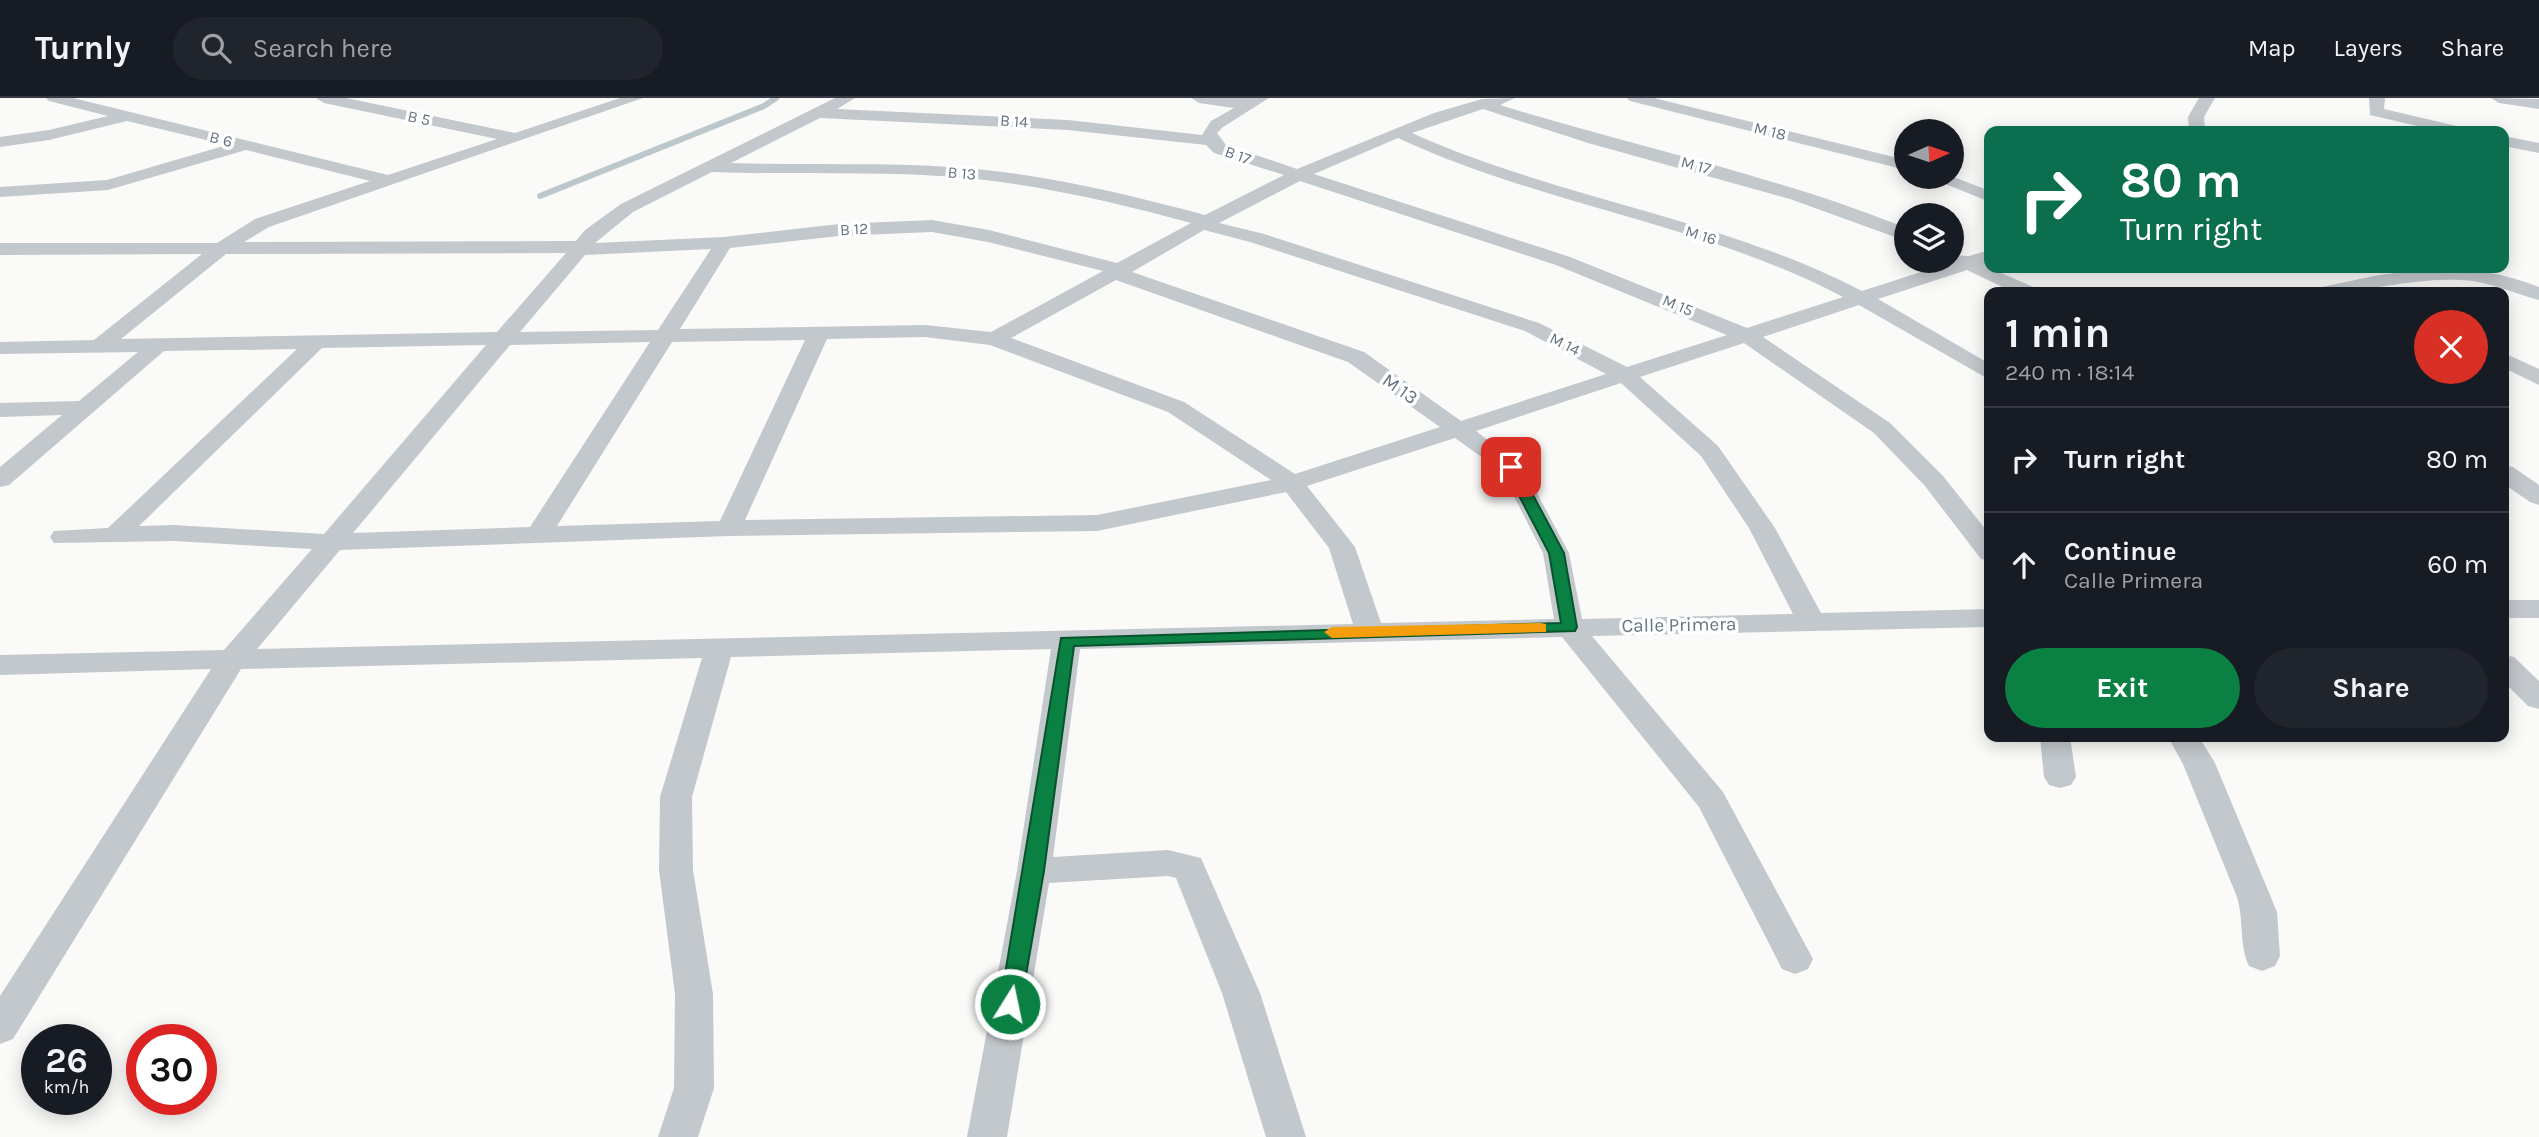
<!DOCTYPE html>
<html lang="en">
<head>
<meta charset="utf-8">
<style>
  :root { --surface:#171b24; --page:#20242c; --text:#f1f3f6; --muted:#9ea1a6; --line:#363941; --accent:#0b8043 }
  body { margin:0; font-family:Karla,sans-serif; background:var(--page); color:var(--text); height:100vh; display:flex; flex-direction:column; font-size:26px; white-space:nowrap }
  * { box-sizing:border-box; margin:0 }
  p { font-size:23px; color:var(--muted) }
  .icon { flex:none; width:38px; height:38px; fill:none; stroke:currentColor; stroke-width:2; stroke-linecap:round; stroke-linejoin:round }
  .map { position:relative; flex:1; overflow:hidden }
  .sheet { position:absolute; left:1984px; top:189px; width:525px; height:455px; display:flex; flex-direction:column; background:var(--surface); border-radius:14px; box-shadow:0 4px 18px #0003 }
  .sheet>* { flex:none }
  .hud { position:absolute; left:1984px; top:28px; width:525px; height:147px; border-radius:14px; box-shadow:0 4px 18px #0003; background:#0b6e4f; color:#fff; overflow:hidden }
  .needle { width:46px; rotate:87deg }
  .controls { position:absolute; left:1894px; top:21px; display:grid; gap:14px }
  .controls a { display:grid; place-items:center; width:70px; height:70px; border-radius:50%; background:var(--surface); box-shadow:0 4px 18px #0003; font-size:35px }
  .speed { position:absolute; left:21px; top:926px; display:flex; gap:14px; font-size:35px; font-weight:700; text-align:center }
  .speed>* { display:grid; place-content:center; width:91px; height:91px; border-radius:50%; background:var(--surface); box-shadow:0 4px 18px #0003; line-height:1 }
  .speed small { font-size:18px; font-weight:400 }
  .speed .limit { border:10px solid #d22; background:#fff; color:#111 }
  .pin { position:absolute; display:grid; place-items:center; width:60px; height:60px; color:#fff; margin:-30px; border-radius:14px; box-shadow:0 4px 10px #0006 }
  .me { position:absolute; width:77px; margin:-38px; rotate:10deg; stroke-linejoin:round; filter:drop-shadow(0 0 5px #0008) }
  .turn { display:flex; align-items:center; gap:24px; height:147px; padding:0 21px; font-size:32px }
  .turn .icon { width:91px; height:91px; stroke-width:2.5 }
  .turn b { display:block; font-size:49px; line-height:60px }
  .round { display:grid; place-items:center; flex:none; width:74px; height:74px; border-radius:37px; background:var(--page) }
  .overview { display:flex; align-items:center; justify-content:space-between; height:119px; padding:0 21px }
  h1 { font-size:42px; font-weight:700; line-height:52px }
  .action { display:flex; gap:14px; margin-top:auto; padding:14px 21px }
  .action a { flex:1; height:80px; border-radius:42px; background:var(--accent); color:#fff; font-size:28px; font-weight:700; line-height:80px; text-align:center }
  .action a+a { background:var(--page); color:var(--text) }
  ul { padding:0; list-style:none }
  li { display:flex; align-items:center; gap:21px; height:105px; padding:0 21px; border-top:2px solid var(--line) }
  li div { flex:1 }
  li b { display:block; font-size:26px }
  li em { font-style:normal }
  header { display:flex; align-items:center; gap:42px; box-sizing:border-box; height:98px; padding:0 35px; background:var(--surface); border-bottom:2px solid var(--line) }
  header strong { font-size:33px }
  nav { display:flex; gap:38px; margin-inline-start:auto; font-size:24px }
  .search { width:490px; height:63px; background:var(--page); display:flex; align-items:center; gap:18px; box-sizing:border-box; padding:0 24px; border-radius:38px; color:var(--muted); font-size:26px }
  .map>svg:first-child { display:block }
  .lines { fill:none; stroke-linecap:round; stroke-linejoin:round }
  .stream { stroke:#bbc7cb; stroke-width:6 }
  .minor { fill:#c3c8cc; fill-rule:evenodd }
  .route { fill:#0b8043; stroke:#07532c; stroke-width:2 }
  .slow { fill:#f59e0b }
  .labels { text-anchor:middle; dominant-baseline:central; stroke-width:7; stroke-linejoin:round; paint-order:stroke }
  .far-street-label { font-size:16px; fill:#657683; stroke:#fff }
  .street-label { font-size:19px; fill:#657683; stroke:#fff }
</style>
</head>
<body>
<header>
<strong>Turnly</strong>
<div class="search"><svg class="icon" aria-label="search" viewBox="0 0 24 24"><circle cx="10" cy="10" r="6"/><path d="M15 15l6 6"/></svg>Search here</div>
<nav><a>Map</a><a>Layers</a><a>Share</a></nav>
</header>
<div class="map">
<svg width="2539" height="1039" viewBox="0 0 2539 1039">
  <rect width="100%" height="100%" fill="#fafaf8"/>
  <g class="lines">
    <path class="stream" d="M540,98L764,8L776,0"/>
    <path class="minor" d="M46,0H73L388,77L497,41L324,5L316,0H346L515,35L620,0H643L269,129L244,144L576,143L585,132L621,106L835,0H855L837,11L1068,22L1202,37L1211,23L1234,10L1199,5L1191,0H1269L1223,29L1217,35L1226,47L1297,71L1434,15L1482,1L1515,0L1500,7C1635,49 1775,77 1906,130V143L1790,101L1588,45L1483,11L1412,35C1558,101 1720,119 1862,193L1952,164V157L1969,158L1990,152V164L1985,166L1990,170L2036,190L2039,194H2013L1967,172L1878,201L1990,266V282L1859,207L1763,239L1890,325L1943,378L1990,437V463L1981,461L1925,388L1874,335L1744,245L1640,279L1718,348L1775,430L1821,515L1990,511V529L1592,538L1723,694L1813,861L1808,871L1795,876L1782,871L1699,709L1562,539L1080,551L1053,759L1168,752L1201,760L1260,895L1306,1039H1266L1222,895L1176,780L1168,778L1049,785L1007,1039H967L1017,773L1051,551L731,559L692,699L693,772L713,896L714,990L698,1039H658L674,990L675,896L659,772L660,699L702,560L241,571L13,941L0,946V898L211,571L0,577V557L224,552L312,451L174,443L54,445L50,439L54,433L108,430L297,251L164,253L9,387L0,389V369L62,317L0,319V305L79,303L138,254L0,256V244L94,242L202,156L0,157V145H217L255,121L370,83L246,52L108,92L0,99V89L107,82L227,47L127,23L49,42L0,49V39L49,32L108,18L49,3ZM820,20L1068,32L1206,47L1214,55L1284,77L1205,117C1133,98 1060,80 986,72C901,63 816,68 731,65ZM1398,40C1541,107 1703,125 1843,199L1747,230L1570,159L1314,76ZM712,74C793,77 875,73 956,79C1036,86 1114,104 1191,125L1117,165L989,132L932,122L839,126L724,139L595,145L633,114ZM1300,83L1556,167L1727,237L1627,269L1539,225L1264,136L1219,125ZM1204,132L1250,144L1525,233L1606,276L1461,323L1364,254L1132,174ZM932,134L988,144L1103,173L991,234L925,227L680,231L730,150L839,138ZM711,151L658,232L520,234L585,157ZM566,155L497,234L121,241L226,156ZM1116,182L1348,264L1440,329L1295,376L1184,304L1011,240ZM925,239L990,247L1168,314L1271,382L1097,417L745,422L827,241ZM805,242L720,423L557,428L672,244ZM650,244L530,429L353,435L510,247ZM486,247L324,436L174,427L139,428L322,250ZM1621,285L1701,358L1749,430L1793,516L1582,521L1569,455L1523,369L1476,333ZM1455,340L1501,373L1543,455L1554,521L1381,525L1355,449L1307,388ZM1286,394L1329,450L1353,526L257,551L340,452L729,438L1097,433Z
      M1627,0H1654L1906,62V72L1630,3Z
      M2199,0H2215L2204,19L2205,33H2189L2188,19Z
      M2369,0H2385L2384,11L2465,30L2467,33H2439L2370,17Z
      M2491,0L2539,1V11L2499,5Z
      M2504,38L2539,45V55L2504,48Z
      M1951,78L1990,93V104L1928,79Z
      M2433,170C2470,170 2504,175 2539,189V202C2512,195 2489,183 2460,182C2411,179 2363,196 2314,194L2317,190L2379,177Z
      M2504,255L2539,271V287L2504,270Z
      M2504,367L2513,369L2539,387V407L2530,404L2504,386Z
      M2504,502H2539V520H2504Z
      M2504,557L2514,559L2539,583V611L2528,608L2504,584Z
      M2040,639H2070L2076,679L2071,687L2060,690L2049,687L2044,679Z
      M2168,639H2199L2215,665L2277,814L2280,858L2275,868L2262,873L2249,868C2239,847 2244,822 2237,799L2183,666Z"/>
  </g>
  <path class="route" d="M1506,366L1518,369L1564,455L1577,529L1575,533L1074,548L1044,773L1021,906L1018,912L1010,915L1003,912L1000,906L1061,540L1561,525L1549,455L1504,369Z"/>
  <path class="slow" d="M1540,525L1546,526V534L1332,540L1324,534L1332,529Z"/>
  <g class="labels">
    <g class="far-street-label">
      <text transform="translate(419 20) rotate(12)">B 5</text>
      <text transform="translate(1014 23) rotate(4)">B 14</text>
      <text transform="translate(1770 33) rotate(14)">M 18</text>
      <text transform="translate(221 41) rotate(14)">B 6</text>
      <text transform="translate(1238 57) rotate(20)">B 17</text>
      <text transform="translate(1696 67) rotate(15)">M 17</text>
      <text transform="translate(962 75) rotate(5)">B 13</text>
      <text transform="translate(854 131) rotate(-3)">B 12</text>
      <text transform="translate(1701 137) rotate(17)">M 16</text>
      <text transform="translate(1678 207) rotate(23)">M 15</text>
      <text transform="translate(1565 246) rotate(27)">M 14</text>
    </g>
    <g class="street-label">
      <text transform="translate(1400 291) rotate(35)">M 13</text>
      <text transform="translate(1679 527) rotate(-1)">Calle Primera</text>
    </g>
  </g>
</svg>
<div class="controls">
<a><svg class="needle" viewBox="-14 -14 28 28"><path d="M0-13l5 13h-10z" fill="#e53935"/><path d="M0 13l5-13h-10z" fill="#9ea1a6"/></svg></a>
<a><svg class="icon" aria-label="layers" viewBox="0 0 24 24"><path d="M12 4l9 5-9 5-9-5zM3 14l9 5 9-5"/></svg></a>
</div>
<div class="speed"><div>26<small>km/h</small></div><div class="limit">30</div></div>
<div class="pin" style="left:1511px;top:369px;background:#d93025"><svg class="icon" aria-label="arrive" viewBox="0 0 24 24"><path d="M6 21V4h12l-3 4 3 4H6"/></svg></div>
<svg class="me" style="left:1010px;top:906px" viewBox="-20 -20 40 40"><circle r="17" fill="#0b8043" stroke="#fff" stroke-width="3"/><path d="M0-11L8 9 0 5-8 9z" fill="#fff"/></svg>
<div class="hud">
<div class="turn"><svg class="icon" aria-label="right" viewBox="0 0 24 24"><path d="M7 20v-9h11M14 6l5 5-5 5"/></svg><div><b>80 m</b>Turn right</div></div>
</div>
<section class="sheet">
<div class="overview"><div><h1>1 min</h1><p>240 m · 18:14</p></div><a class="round" style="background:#d93025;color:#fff"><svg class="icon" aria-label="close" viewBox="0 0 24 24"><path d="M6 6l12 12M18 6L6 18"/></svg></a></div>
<ul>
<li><svg class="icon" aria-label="right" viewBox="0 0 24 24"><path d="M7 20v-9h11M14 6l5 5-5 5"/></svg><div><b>Turn right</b></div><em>80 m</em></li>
<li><svg class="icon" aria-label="ahead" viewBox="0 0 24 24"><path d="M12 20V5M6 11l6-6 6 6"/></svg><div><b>Continue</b><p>Calle Primera</p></div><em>60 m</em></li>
</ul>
<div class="action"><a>Exit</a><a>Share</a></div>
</section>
</div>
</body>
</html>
